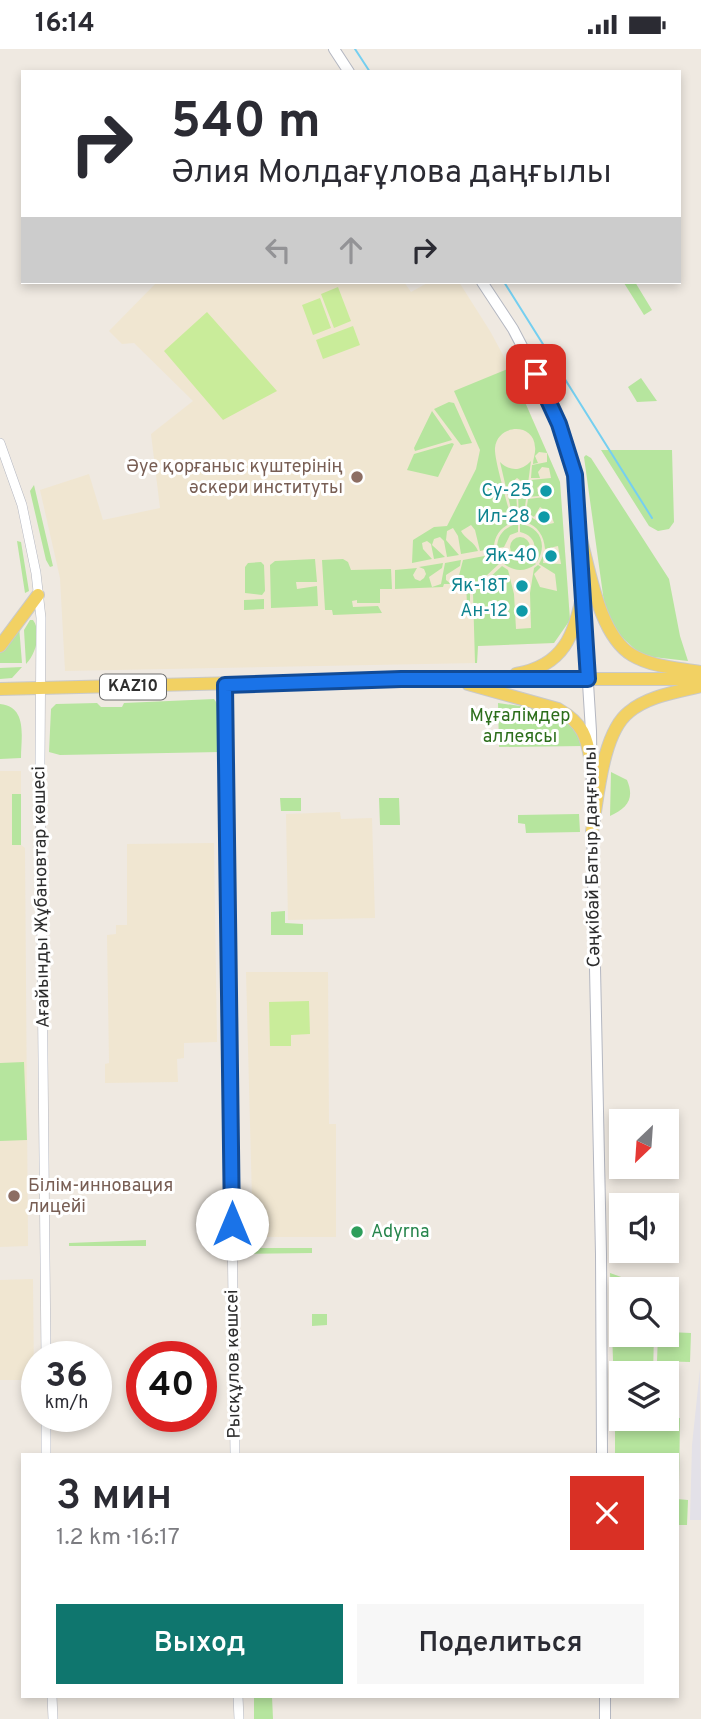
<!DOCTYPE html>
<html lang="ru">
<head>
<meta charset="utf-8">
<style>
  :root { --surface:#fff; --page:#f7f7f7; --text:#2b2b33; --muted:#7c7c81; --accent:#0f766e }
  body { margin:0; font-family:Overpass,sans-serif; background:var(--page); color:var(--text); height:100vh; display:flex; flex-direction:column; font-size:26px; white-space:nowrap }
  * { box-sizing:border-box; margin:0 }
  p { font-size:23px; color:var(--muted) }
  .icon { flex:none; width:38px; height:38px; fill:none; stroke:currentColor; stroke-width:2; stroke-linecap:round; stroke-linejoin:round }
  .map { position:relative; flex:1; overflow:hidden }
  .details { position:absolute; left:21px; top:1404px; width:658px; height:245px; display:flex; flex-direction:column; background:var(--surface); border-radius:0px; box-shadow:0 4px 10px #0003 }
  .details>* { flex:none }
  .top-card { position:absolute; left:21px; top:21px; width:660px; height:214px; border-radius:0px; box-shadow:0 4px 10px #0003; background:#fff; color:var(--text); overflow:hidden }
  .needle { width:46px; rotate:205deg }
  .tools { position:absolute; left:609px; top:1060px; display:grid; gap:14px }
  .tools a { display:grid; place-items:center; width:70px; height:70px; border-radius:0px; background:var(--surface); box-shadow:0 4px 10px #0003; font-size:35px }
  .speed { position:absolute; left:21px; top:1292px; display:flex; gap:14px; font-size:35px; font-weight:700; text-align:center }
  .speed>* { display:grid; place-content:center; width:91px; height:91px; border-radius:50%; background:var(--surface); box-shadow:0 4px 10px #0003; line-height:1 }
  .speed small { font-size:18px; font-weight:400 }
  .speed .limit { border:10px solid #d22; background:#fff; color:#111 }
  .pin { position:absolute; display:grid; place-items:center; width:60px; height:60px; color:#fff; margin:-30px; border-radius:14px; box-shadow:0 4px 10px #0006 }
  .me { position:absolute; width:77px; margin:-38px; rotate:0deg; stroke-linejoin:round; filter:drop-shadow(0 0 5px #0008) }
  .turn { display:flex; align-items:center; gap:24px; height:147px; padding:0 35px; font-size:32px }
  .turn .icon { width:91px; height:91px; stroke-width:2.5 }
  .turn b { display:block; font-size:49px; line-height:60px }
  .lanes { display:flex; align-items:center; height:66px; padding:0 35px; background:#0003; justify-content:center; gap:35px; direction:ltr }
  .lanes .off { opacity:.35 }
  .round { display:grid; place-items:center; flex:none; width:74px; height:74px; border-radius:0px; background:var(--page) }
  .headline { display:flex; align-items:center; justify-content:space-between; height:119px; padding:0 35px }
  h1 { font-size:42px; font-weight:600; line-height:52px }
  .primary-button { display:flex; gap:14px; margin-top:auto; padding:14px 35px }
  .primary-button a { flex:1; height:80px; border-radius:0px; background:var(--accent); color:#fff; font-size:28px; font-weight:600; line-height:80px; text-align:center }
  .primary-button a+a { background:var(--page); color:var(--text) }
  .status { display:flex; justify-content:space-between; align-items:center; height:49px; padding:0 35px; background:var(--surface); direction:ltr }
  .status svg { height:19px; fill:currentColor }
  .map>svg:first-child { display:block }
  .industrial { fill:#e3e1e8 }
  .education { fill:#f0e6d1 }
  .green { fill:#b6e59e }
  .pitch { fill:#c9ec9a }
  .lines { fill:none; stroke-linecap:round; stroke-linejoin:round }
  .stream { stroke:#75cff0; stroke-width:2 }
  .tertiary-casing { stroke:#b4b7c1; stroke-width:10 }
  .secondary-casing { stroke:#b4b7c1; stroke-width:12 }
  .primary-casing { stroke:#c9c9c9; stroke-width:14 }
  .tertiary { stroke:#fff; stroke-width:9 }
  .secondary { stroke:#fff; stroke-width:10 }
  .primary { stroke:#f2d163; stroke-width:12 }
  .route-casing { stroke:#114b97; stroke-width:18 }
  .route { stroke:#1a73e8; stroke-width:12 }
  .education-dot { fill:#8d6e63; stroke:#fff; stroke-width:2.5 }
  .culture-dot { fill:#0f9aa8; stroke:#fff; stroke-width:2.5 }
  .leisure-dot { fill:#2e9e5b; stroke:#fff; stroke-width:2.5 }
  .labels { text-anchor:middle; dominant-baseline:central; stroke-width:6; stroke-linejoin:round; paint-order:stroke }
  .shield { fill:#fff; stroke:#6d6d6d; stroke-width:2 }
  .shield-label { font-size:16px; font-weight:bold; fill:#2e2e2e }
  .education-label { font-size:18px; fill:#785e54; stroke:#fff; text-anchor:end }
  .culture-label { font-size:18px; fill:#0d838f; stroke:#fff; text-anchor:end }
  .park-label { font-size:18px; fill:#2c6e1b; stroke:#fff }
  .street-label { font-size:18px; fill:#2e2e2e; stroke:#fff }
  .leisure-label { font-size:18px; fill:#27864d; stroke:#fff; text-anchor:start }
</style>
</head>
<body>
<div class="status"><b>16:14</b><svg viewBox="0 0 49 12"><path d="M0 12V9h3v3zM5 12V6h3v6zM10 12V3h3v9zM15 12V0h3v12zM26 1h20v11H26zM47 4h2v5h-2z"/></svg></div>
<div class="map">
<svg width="701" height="1670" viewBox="0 0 701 1670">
  <rect width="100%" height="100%" fill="#efe9e1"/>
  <path class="industrial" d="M700,1320L701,1471H690L692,1396Z"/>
  <path class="education" d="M157,233H404L411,243L429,233H459L490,282L510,319L560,433L570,571L554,594L478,597L477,614L65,622L60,529L40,441L89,425L103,471L160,459L151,385L193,352L134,294L122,295L109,282Z
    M0,722H21V796L25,799L28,1197L0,1198Z
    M340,763L341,770L372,769L375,869L288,871L286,765Z
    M214,794L217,993L184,994V1009L177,1010L178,1033L105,1034V1015L109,1014L107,886L116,885V876H127V795Z
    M246,923H328L329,1075H336V1188H253Z
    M33,1230L34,1331H0V1231Z"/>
  <path class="green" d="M626,233H635L652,261L644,266L624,234Z
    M510,319L560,433L570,571L554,594L478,597L477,614H475L473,544L502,517L508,521L514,545L516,580L531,579L530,544L534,519L538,516L541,518L534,525L540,538L557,542L555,525L539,515L544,505L543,514L561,515L558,497L545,500C544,487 538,477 525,473L526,465L544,476L554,474L551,465L540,458L534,468L526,463L528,450L553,447L551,435L542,434L537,439L539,447L528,448L531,431L551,429L549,419L542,418L538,423L540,429H531L532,416L547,413V404L539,403L535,407L538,414L533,415C533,410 536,403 535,398C534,373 497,375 495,399C494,412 509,458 512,474C501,478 494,487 494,499L480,502L475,481L471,476L461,482C465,490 475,493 478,502L461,505L458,487L453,479L447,482L446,491L459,506L447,508L444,492L440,488L434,490L432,496L445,508L434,510L431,495L427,492L422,494L423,500L432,510L412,514L413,491L434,478L447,477L476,420L480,401L454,342Z
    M641,329L657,352L637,353L628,338Z
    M449,353L454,354L472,394L461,396L434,360Z
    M432,362L452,391L415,402L414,399Z
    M452,394L454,395L438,428L407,421L414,405Z
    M601,401H672L674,473L669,480L658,482L649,477Z
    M586,406L591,409L669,530L680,587L688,612L653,608L638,603L614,581L604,553L584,408Z
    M531,412L523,473H519L518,443L523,440L524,434L517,429L511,434L512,440L516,443L518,473H514L500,413C510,423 522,422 531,412Z
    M34,436L53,517L50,518L46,511L30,442Z
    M518,475V483L510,486L504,498L497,499C497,486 505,477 518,475Z
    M520,475C540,477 548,496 537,513L532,507C538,496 533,486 520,483Z
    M510 498a10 10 0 1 1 20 0a10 10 0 1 1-20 0Z
    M17,492L21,493L29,542L25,544Z
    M495,505L500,514L470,542V554L467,555L466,534H457L463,511Z
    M510,509L520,513L530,509L536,515C525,523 515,523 504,515Z
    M315,510L317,533H296L297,540L317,537L318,557L271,559L270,516L275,512Z
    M343,510L348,513L351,521L391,520L392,540H380V554H357V551L352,552L353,558L378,557L382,564L333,566L332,561H325L322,511Z
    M461,511L460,517L446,526V531L451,535H444L443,538L395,540V521L417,519L413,526L415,530L420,532L424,529L426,525L424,520L419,518L443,514L442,519L429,528L432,538L441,535L445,514Z
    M248,514L261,513L264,516L265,542L262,546L245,544V518Z
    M264,550V560L244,561V551Z
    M30,571H33C42,583 36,605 26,615L24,581Z
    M19,577L22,614H0V604Z
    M22,618L12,629L0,630V619Z
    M214,650C224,663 220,687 220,703L60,706L49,703L51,660L56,655L97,654L101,658H122L124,654Z
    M498,654L549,661L571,673L583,697L499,698Z
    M0,655C28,658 21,688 21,709L0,710Z
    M611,723L627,731C635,750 627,759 610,767Z
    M12,745H21V796H12Z
    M280,749H301V762H281Z
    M379,749H399L400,776H380Z
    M579,765L580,783L526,784L525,775L518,774V766Z
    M285,862V874L303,875V886H271V863Z
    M24,1013L27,1091L0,1092V1014Z
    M146,1191V1197H69V1194Z
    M243,1199H312V1204L243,1205Z
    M610,1224L655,1240L621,1241V1286H654L653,1325H621V1341L614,1340Z
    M659,1240L670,1241L668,1283L691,1284L690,1313L657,1312L658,1286H667V1241Z
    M312,1265H327V1276L312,1277Z
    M615,1368H621V1370L680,1369L679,1437L677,1405H615Z
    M677,1450L688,1451L687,1476H677Z
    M254,1647H272L273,1670H254Z"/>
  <path class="pitch" d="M338,238L351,272L334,279L321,245Z
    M320,249L331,279L313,286L302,256Z
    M207,263L277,342L223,371L164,302Z
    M353,277L360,296L323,310L316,291Z
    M309,952L310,985L291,986V997H270L269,953Z"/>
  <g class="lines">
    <path class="stream" d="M355,0L370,23
      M504,233L652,469"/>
    <g class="tertiary-casing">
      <path id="tertiary" d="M0,394L22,456L36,524L41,569L40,713L46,1307
        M225,636L235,1405
        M46,1367V1405
        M52,1647L53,1670
        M238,1647L239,1670"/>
    </g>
    <g class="secondary-casing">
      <path id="secondary" d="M334,0L349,23
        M482,233L513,280L545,341L575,426L591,682L592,756
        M592,776L601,1205L602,1405
        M605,1647V1670"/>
    </g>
    <g class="primary-casing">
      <path id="primary" d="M580,487C590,522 599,586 632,606C652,618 678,619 701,623
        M0,597L38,546
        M516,625C564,617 575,585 583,543
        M468,635L558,660C583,674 587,688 591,714
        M0,640L401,630H701
        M592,782C598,749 602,684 629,663C648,647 677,643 701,637"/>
    </g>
    <use href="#tertiary" class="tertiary"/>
    <use href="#secondary" class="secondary"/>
    <use href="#primary" class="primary"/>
  </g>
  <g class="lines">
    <g class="route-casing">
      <path id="route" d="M232,1175L225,636L401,630H588L575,426L559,375L536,325"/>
    </g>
    <use href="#route" class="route"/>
  </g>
  <g class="education-dot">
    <circle cx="357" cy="428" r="7"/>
    <circle cx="14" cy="1147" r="7"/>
  </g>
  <g class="culture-dot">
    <circle cx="546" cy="442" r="7"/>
    <circle cx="544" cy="468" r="7"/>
    <circle cx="551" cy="507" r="7"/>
    <circle cx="522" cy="537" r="7"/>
    <circle cx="522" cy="562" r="7"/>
  </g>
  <circle class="leisure-dot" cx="357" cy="1183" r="7"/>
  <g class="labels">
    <rect class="shield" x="100" y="625.5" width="66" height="25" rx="5"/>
    <g class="shield-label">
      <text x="133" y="638">KAZ10</text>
    </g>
    <g class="education-label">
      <text x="343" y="418">Әуе қорғаныс күштерінің<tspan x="343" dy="21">әскери институты</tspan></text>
      <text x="28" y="1137" text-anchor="start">Білім-инновация<tspan x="28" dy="21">лицейі</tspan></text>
    </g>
    <g class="culture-label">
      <text x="532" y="442">Су-25</text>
      <text x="530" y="468">Ил-28</text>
      <text x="537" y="507">Як-40</text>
      <text x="508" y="537">Як-18Т</text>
      <text x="508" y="562">Ан-12</text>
    </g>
    <g class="park-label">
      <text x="520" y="667">Мұғалімдер<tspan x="520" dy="21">аллеясы</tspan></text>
    </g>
    <g class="street-label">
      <text transform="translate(593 808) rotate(-91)">Сәңкібай Батыр даңғылы</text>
      <text transform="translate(42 848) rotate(-91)">Ағайынды Жұбановтар көшесі</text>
      <text transform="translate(234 1315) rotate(-91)">Рысқұлов көшсеі</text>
    </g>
    <g class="leisure-label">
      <text x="371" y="1183">Adyrna</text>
    </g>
  </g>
</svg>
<div class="tools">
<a><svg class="needle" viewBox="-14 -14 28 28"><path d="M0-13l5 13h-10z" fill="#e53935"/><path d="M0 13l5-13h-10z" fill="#7c7c81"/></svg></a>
<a><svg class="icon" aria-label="sound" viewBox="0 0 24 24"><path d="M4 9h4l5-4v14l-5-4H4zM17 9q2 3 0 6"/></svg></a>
<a><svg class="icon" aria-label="search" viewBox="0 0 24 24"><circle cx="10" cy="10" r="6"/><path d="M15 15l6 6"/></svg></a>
<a><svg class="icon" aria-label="layers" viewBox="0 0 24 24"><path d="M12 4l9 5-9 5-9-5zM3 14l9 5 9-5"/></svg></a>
</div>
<div class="speed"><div>36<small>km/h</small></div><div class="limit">40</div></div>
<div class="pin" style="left:536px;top:325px;background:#d93025"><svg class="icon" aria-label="arrive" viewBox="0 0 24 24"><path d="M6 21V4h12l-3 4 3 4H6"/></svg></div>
<svg class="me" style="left:232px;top:1175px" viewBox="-20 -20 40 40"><circle r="19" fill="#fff"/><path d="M0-13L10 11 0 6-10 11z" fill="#1a73e8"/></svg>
<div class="top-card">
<div class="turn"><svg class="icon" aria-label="right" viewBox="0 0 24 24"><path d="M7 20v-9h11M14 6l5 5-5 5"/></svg><div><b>540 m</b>Әлия Молдағұлова даңғылы</div></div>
<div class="lanes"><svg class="icon off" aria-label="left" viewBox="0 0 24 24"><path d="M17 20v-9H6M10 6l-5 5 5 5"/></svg><svg class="icon off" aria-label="ahead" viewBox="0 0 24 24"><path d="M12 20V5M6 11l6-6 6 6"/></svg><svg class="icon" aria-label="right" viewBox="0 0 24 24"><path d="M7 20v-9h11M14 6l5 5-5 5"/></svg></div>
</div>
<section class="details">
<div class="headline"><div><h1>3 мин</h1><p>1.2 km · 16:17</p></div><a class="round" style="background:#d93025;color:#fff"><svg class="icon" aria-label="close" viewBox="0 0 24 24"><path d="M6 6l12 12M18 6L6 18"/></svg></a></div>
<div class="primary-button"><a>Выход</a><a>Поделиться</a></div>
</section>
</div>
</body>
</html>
